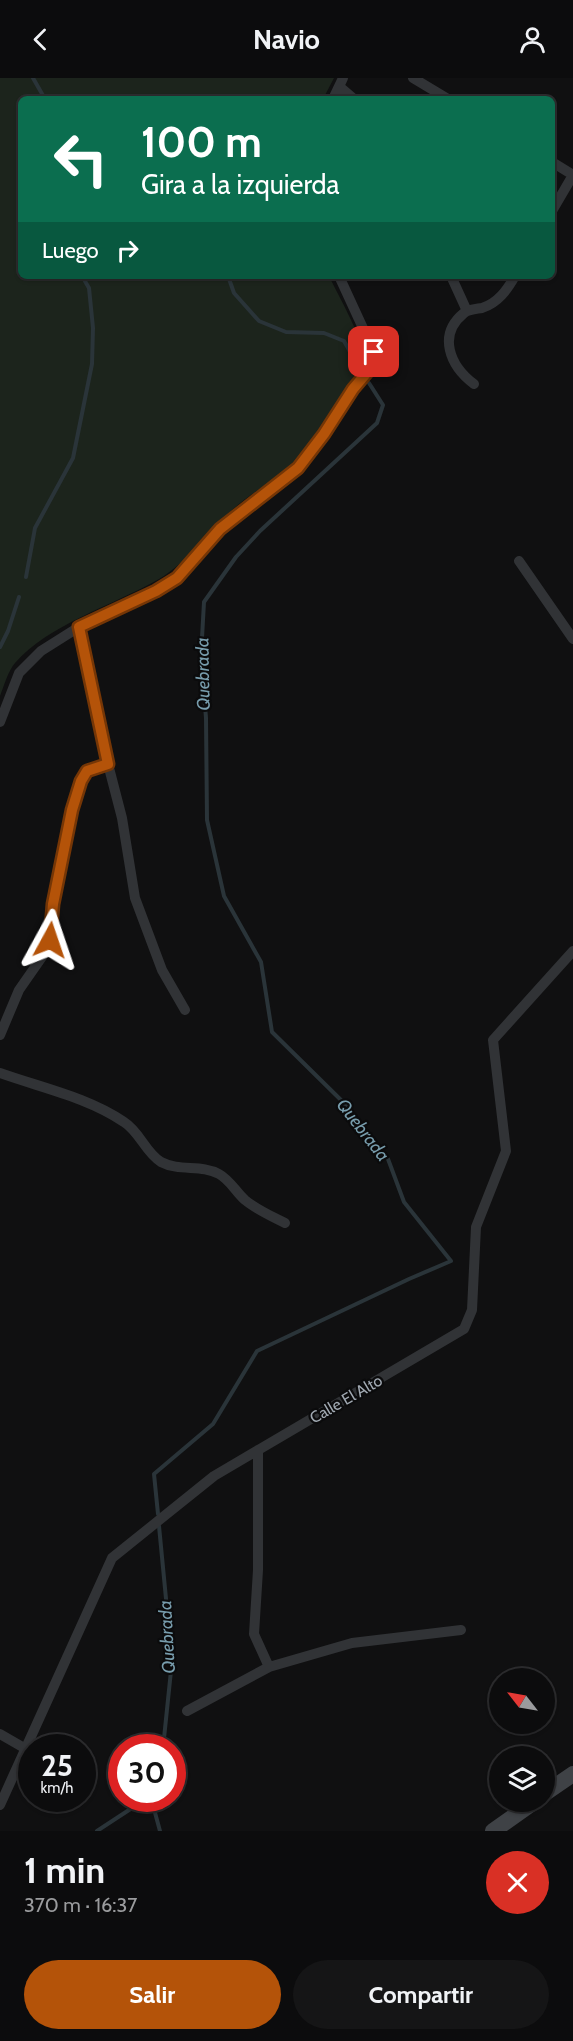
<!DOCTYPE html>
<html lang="es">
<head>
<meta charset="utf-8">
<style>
  :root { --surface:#0c0c0d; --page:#151516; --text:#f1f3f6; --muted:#9a9b9d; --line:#2c2c2e; --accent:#b45309 }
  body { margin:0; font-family:Cabin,sans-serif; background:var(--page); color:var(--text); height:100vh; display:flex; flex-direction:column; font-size:22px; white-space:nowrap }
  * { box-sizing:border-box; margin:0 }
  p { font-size:20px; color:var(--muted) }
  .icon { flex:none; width:33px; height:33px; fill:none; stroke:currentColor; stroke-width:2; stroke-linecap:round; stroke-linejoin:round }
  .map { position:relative; height:1753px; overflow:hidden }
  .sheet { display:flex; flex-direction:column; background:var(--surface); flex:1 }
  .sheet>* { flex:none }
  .top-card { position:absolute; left:18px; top:18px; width:537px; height:183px; border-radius:9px; box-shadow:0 2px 4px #0004,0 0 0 2px var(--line); background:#0b6e4f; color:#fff; overflow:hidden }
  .needle { width:39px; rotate:301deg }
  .buttons { position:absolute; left:489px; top:1590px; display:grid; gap:12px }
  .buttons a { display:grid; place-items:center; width:66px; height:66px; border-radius:50%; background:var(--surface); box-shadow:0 2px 4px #0004,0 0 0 2px var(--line); font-size:30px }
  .speed { position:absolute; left:18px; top:1656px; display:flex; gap:12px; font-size:30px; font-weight:700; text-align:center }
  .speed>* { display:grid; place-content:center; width:78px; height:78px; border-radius:50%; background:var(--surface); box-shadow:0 2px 4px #0004,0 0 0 2px var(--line); line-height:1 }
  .speed small { font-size:15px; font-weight:400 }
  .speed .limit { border:9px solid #d22; background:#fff; color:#111 }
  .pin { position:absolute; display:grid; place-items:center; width:51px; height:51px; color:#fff; margin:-26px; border-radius:12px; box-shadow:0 3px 9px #0006 }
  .me { position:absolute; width:66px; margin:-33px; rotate:5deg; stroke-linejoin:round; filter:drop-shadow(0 0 4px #0008) }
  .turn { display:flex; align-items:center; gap:21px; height:126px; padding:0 24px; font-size:27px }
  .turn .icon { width:78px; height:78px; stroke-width:2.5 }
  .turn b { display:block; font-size:42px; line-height:51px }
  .then { display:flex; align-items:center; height:57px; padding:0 24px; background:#0003; gap:12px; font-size:22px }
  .round { display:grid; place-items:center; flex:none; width:63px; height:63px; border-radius:32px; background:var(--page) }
  .summary { display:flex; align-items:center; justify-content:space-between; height:102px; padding:0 24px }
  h1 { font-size:36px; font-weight:700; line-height:45px }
  .button { display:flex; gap:12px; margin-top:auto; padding:12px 24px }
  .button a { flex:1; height:69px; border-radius:36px; background:var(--accent); color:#fff; font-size:24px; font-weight:700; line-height:69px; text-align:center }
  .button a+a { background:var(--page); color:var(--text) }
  header { display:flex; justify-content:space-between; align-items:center; height:78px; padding:0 24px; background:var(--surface); font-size:27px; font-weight:700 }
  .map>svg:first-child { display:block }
  .green { fill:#1c241c }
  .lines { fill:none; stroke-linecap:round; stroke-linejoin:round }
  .stream { stroke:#2a3439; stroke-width:4 }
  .minor { stroke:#313336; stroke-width:10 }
  .secondary { stroke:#3f4246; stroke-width:16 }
  .route-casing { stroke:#753606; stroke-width:15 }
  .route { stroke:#b45309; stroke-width:10 }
  .labels { text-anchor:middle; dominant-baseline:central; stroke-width:4.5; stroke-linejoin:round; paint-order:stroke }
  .street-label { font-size:16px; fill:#a1a9b2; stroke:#0b0b0c }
  .water-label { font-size:18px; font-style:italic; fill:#789dad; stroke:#0b0b0c }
</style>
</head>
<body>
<header><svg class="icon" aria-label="back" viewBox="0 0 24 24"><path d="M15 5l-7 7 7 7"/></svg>Navio<svg class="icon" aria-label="person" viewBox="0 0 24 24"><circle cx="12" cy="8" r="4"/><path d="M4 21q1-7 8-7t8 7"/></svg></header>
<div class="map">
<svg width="573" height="1753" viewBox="0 0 573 1753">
  <rect width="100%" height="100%" fill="#101011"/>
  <path class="green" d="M0,0H334L323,21H21V198H329C338,217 361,257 364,277C365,287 310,368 299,380C280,401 252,413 231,433C207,455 188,484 159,501C114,527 49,546 15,585C8,593 4,608 0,618Z"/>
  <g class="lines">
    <path class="stream" d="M33,0L45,21
      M228,198L234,215L259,243L286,254L324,255L344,263L361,293
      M26,499L35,450L73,380L92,286L93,250L89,210L82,198
      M0,569L8,553L19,519
      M158,1436L154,1396L213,1346L257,1273L409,1201L451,1183L404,1124L388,1081L343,1024L272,954L261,884L224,818L207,742L206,640L201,578L204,524L236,479L260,453L377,345L383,327L369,305
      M159,1448L172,1583L163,1670
      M151,1720L160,1753
      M97,1753L132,1730L138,1720"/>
    <path class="minor" d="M413,0L448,21
      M340,9L354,21
      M333,21L343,0
      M552,84L573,97
      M552,133L573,97
      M451,198L467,233
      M474,306C450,288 437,257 464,235C469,231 476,231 482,230C498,225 507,212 515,198
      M519,483L573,561
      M79,549L108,686L122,740L135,820L162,892L185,932
      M0,644L19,595L41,573L79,549L156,513L177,500L220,451L236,436L299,390L324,356L353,311L370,291L375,281L374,274L339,198
      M0,957L19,912L42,879L50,862L53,826L72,732L81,703L91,691L108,686
      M0,995C42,1010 87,1019 124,1044C140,1054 145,1074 161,1084C180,1094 201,1086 219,1096C230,1102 236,1114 245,1122C257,1132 271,1138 285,1145
      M269,1589L352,1565L461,1552
      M187,1633L269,1589L254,1556L258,1492V1372
      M0,1656L26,1671
      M0,1727L112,1480L214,1398L464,1251L472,1232L476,1149L506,1073L493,962L573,873"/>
    <path class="secondary" d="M544,1716L573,1696
      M493,1753L534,1724"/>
  </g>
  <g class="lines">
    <g class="route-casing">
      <path id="route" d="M50,862L53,826L72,732L81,703L87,693L108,686L79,549L156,513L177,500L220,451L298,390L324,356L353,311L370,291L375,281L374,274"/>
    </g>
    <use href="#route" class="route"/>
  </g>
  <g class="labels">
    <g class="street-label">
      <text transform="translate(346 1321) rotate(-30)">Calle El Alto</text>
    </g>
    <g class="water-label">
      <text transform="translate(203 596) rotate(-91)">Quebrada</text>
      <text transform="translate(363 1052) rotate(52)">Quebrada</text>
      <text transform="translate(167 1559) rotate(-93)">Quebrada</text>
    </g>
  </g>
</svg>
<div class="buttons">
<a><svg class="needle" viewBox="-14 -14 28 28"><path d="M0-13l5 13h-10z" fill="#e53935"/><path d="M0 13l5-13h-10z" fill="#9a9b9d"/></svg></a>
<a><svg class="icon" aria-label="layers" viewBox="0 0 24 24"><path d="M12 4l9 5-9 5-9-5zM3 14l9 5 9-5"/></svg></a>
</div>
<div class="speed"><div>25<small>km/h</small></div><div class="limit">30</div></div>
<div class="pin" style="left:374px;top:274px;background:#d93025"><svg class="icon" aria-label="arrive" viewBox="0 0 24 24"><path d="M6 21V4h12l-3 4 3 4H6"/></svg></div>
<svg class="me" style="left:50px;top:862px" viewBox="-20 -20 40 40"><path d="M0-17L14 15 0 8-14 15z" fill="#b45309" stroke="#fff" stroke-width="4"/></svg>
<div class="top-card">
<div class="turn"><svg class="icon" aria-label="left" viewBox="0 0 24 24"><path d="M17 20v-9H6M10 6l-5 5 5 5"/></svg><div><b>100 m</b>Gira a la izquierda</div></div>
<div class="then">Luego<svg class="icon" aria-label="right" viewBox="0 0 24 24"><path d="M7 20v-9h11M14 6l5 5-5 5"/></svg></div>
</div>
</div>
<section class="sheet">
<div class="summary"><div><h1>1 min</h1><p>370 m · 16:37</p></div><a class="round" style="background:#d93025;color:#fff"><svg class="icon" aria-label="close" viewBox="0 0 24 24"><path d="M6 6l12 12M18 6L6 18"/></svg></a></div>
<div class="button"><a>Salir</a><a>Compartir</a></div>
</section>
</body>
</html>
